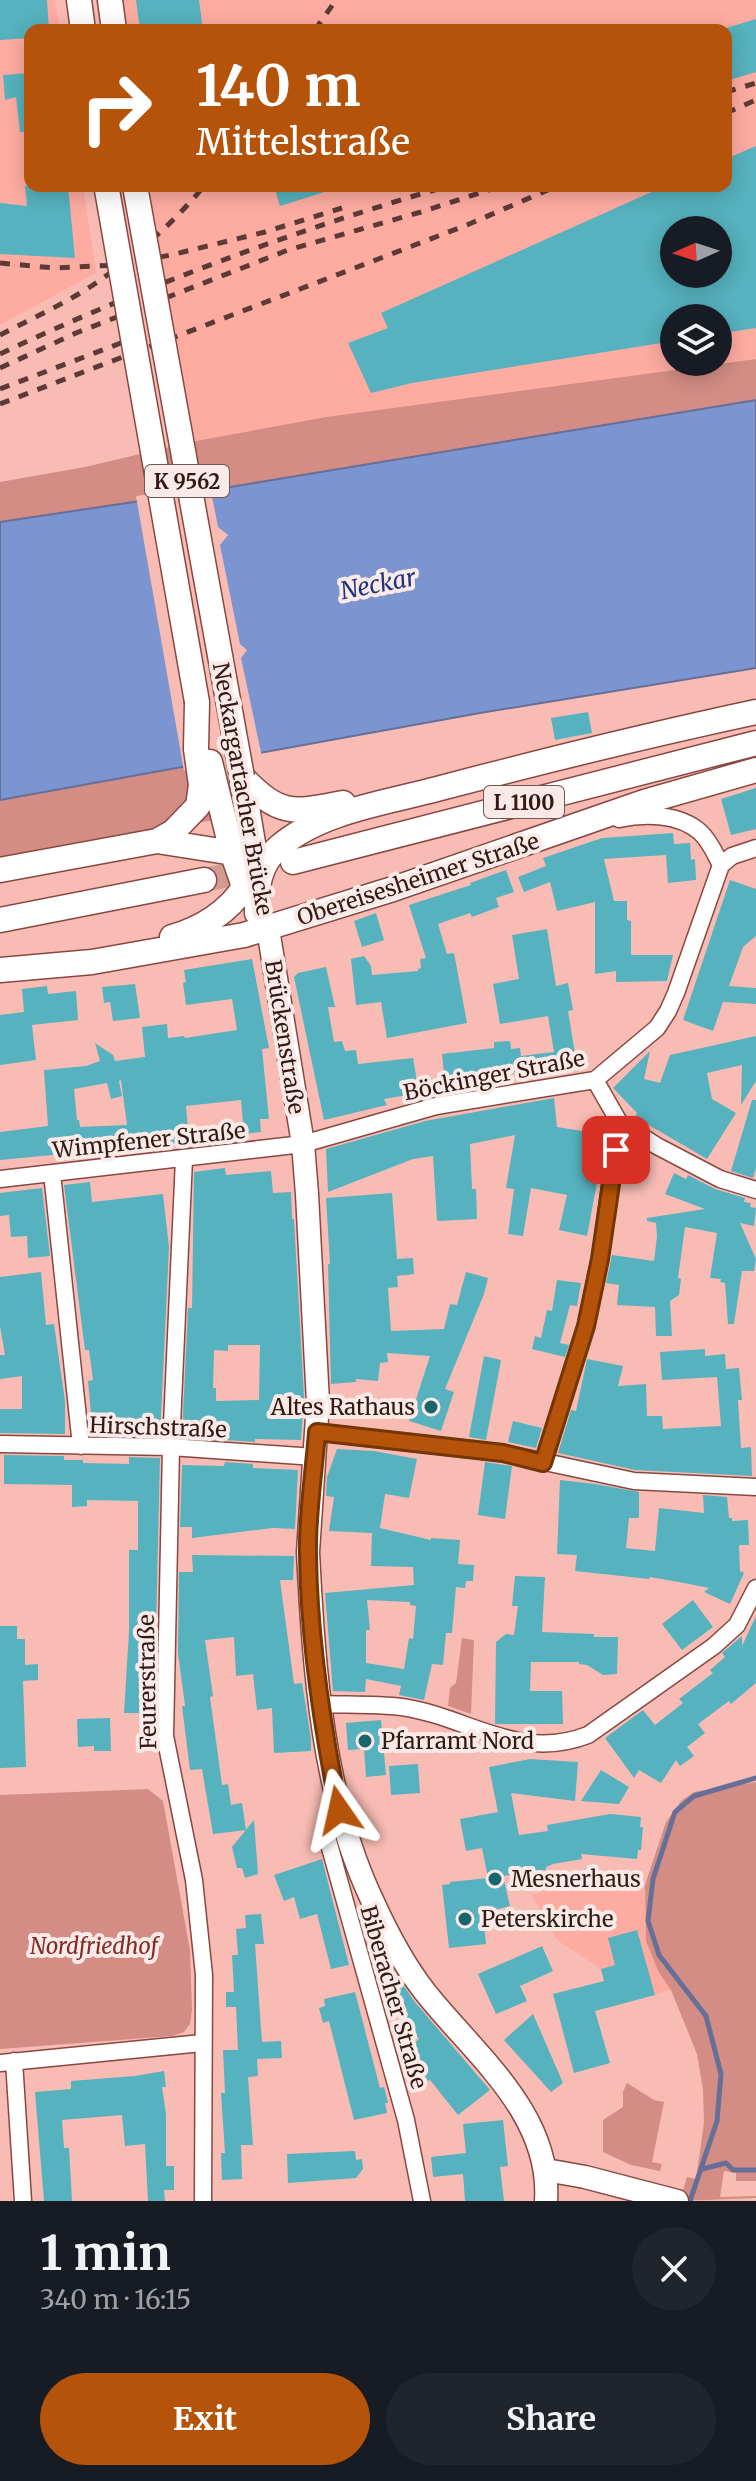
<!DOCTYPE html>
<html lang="en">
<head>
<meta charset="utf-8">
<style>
  :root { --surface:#171b24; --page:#20242c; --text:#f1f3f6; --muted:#9ea1a6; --accent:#b45309 }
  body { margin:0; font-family:Merriweather,serif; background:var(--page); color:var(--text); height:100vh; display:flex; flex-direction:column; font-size:30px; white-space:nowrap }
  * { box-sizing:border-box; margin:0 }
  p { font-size:26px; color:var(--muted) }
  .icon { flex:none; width:44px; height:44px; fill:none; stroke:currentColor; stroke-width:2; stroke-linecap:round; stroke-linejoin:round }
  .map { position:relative; height:2201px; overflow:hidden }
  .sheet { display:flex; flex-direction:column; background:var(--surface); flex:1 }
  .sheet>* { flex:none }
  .top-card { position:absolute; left:24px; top:24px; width:708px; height:168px; border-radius:16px; box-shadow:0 4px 20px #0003; background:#b45309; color:#fff; overflow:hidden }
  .needle { width:52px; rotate:267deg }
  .tools { position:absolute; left:660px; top:216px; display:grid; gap:16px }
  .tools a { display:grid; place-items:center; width:72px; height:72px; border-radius:50%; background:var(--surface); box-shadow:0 4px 20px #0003; font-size:40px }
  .pin { position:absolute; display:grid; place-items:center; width:68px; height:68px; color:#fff; margin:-34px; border-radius:16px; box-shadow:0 4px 12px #0006 }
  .me { position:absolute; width:88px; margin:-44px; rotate:349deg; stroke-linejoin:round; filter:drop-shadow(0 0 6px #0008) }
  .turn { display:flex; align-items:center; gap:28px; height:168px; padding:0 40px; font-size:36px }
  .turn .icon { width:104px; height:104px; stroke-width:2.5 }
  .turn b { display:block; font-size:56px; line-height:68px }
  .round { display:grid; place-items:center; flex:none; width:84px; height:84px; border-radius:42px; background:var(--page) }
  .summary { display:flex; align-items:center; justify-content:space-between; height:136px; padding:0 40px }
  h1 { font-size:48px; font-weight:700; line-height:60px }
  .cta { display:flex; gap:16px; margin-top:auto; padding:16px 40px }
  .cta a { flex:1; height:92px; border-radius:48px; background:var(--accent); color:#fff; font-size:32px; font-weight:700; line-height:92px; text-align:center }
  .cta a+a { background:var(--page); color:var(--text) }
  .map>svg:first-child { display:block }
  .built { fill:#feaca2; fill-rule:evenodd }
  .green { fill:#d38d84 }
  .water { fill:#7c94cf; stroke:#666f97; stroke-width:2 }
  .pier { fill:#f8bcb4 }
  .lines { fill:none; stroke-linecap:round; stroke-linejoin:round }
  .stream { stroke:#666f97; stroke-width:5 }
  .building { fill:#56b2be; fill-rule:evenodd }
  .primary-tunnel { stroke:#d19b94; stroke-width:24; stroke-dasharray:24 12; stroke-linecap:butt }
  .minor-casing { stroke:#884841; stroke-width:19 }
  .secondary-casing { stroke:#884841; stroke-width:25 }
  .primary-casing { stroke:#884841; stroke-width:27 }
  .minor { stroke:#fff; stroke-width:16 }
  .secondary { stroke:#fff; stroke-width:22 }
  .primary { stroke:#fff; stroke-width:24 }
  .rail { stroke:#5c3a36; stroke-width:5; stroke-dasharray:10 10; stroke-linecap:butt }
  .primary-bridge-casing { stroke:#884841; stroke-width:27; stroke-linecap:butt }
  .primary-bridge { stroke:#fff; stroke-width:24 }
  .route-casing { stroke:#753606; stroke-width:20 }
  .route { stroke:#b45309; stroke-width:14 }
  .poi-dot { fill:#19656e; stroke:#faeae7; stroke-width:3 }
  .labels { text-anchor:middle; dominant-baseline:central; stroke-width:8; stroke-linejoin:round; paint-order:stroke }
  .shield { fill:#faeae7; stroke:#6f5754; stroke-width:2 }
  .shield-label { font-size:20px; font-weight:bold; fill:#331815 }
  .street-label { font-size:22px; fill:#331815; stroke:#faeae7 }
  .poi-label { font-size:22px; fill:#331815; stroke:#faeae7; text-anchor:start }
  .park-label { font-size:22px; font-style:italic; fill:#822a25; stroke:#faeae7 }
  .water-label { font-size:24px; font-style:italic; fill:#20357b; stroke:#faeae7 }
</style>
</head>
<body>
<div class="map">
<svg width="756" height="2201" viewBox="0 0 756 2201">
  <rect width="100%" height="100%" fill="#f8bcb4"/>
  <path class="built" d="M0,0H55L60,30H30V186H83L96,273L0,325Z
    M109,0H756V359L326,417L191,442L144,186H726V30H115ZM674,230H718V274H674ZM674,318H718V362H674Z
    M588,1876L645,1885L646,1941L658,1971L671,1990L611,2007L601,1969L557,1940L532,1895Z"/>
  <path class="green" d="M756,359V400L200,492L0,522V482L85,467L191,442L326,417Z
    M220,761L234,816L0,861V800Z
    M462,1638L474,1640L471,1714L448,1706L450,1688L456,1683Z
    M756,1782V2181H736V2173L724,2171L720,2197L756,2196V2198L680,2201L687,2177L696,2179L704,2123L703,2090L697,2054L671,1990L658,1971L646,1941L645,1885L666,1822L681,1801L694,1792Z
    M148,1789L163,1801L190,1950L192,2010L190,2024L184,2032L173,2036L0,2049V1795Z
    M627,2083L654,2100L664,2102L652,2162L662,2164L660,2171L631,2165L603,2152V2120L623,2107V2092Z"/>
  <path class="water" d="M756,400V668L480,713L0,800V522L200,492Z"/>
  <path class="pier" d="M210,486L218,527L228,535L220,545L240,644L247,650L241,658L262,757L184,771L136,496Z"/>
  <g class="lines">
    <path class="stream" d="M702,2169L726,2163L733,2170H756
      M690,2201L717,2121L721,2074L706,2016L659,1955L648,1921L653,1879L675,1812L694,1796L756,1778"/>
  </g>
  <path class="building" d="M0,0H47L49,30H30V38L0,40Z
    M136,0H199L203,30H140Z
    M756,19V72L726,81V28Z
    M30,73V132H20L16,97L5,100L3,75Z
    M756,146V328L718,334V318H674V341L412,383L371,393L348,343L388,328L381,313L665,186H726V159ZM674,230H718V274H674Z
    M25,186H68L75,258L0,254V203L27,206Z
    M274,186H334V189L280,206Z
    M588,712L592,733L555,740L551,718Z
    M756,788V829L731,835L721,799Z
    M673,833L674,844L690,843L691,860L695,859L696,880L668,883L666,855L604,859L614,901H627V920L631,921V955H673L667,981L616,982V971L595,974V902L557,911L550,882L524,892L518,877L546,866L543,858L602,838Z
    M506,870L514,892L496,898L499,907L472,917L470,913L438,924L447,954L454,953L467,1023L387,1038L381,1002L356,1005L351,959L364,956L371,966L372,975L418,971V969L421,968L420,959L426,958L409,905L471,885L470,883Z
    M730,880L756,889V936L743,947L729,986L756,988V1004L723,1002L713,1031L683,1020Z
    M376,913L384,940L362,947L354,921Z
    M547,929L556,986L568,983L573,1010L568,1011L577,1066L445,1082L442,1054L494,1048V1042L510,1041L511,1049L520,1048L521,1056L554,1052L548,1016L500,1024L493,984L519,979L512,935Z
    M252,959L269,1048L262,1049L269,1119H260L261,1132L244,1134L241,1100L186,1106L189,1142L0,1160V1132L48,1126L44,1070L86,1066L100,1061L95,1043L113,1055L115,1061L145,1057L142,1027L167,1024L168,1038L184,1036L185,1038L237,1030L232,999L186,1005L183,983L186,982L184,970ZM121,1080L127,1125L80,1127L79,1120H77L74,1089L107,1083L111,1099L122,1096L119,1081Z
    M326,967L335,1007H328L334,1042L342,1041L345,1051L356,1050L358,1064L413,1058L419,1093L384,1099L387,1105L324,1120L294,977L298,973Z
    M135,984L140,1018L113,1021L110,1002L104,1003L102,987Z
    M47,986L48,994L76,991L78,1020L32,1025L36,1060L0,1065V1015L24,1012L22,989Z
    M756,1036V1081L741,1105L742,1065L707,1073L712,1099L736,1113L707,1159L635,1117L637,1113L613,1088L650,1051L644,1079L660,1083L670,1055Z
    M554,1098L557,1127L606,1135L587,1236L559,1230L567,1195L531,1188L523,1236L508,1234L514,1189L506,1188L515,1135L470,1144L472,1189H476L477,1219L437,1221L433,1156L413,1159L328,1192L326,1149L425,1121Z
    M752,1100H756V1168L753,1178L731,1171Z
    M225,1168L226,1175L271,1171L273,1193L291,1192L292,1219H294L304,1396L301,1440L255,1439V1442L225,1440V1438L182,1436L188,1308H192L194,1172ZM228,1345H260L259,1400L216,1401V1388H213L214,1350L228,1351Z
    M674,1173L686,1179L688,1175L715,1189L745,1198L744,1202L751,1203L750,1207L756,1208L754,1226L740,1223L756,1259L754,1271H742L734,1324H728L725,1283L720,1282L721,1279L710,1278L717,1233L685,1227L678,1278L681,1279L679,1295L670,1301L672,1336H656L655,1307L617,1305L619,1285L606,1283L612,1255L654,1261L657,1237L656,1223L647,1221V1218L705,1209L665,1194Z
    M90,1182L92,1202L163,1194L169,1247L160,1436L93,1435L88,1381L93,1380L89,1350H85L64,1185Z
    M42,1188L50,1256L28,1258L27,1236L11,1237L9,1215L0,1216V1193Z
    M392,1193L397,1259L413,1258L414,1274L397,1276L398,1287L388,1288L391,1331L444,1329L450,1304L457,1305L466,1272L488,1278L484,1294L445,1389L454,1392L441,1431L409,1421L430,1356L387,1353L388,1362L380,1363L378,1381L356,1379V1382L331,1384L328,1264H330L326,1198Z
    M41,1272L46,1325L54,1324L65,1401V1434L0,1433V1409H22V1376L0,1379V1355H5L0,1326V1277Z
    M557,1280L581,1283L577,1306L570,1305L560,1343L569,1345L565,1357L532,1349L535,1336L541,1338L547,1310L552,1311Z
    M705,1349V1356L725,1354L726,1369L739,1368L742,1400H738L741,1448L751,1447L752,1476L635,1470L558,1453L571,1410L576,1411L587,1359L623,1366L618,1386L646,1384L647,1416H662L663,1429L721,1426L717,1377L662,1380L660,1352Z
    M484,1356L501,1360L486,1440L469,1437Z
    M513,1421L542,1428L536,1448L508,1442Z
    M337,1449L374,1451L417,1459L409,1498L385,1494L380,1528L431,1540V1538L460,1540L458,1564L474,1565L473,1581H466L465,1588L456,1587L452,1633H446L443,1665L432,1664L424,1700L399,1695L401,1686L366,1679L365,1692L333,1691L325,1593L414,1585L413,1567L371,1566L372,1533L329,1531L334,1497L326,1496L327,1477ZM367,1600L410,1602V1605L416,1606L413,1639L409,1638L404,1669L366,1663V1630H370Z
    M4,1455L64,1456V1460H83V1463L129,1464V1457L160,1458L154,1713H124L129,1631V1550H138V1501L87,1500V1506L72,1507V1485L4,1484Z
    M225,1462L253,1464V1468L298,1470L295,1529L273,1528L192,1538V1527H180L182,1465L224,1466Z
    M485,1462L512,1466L505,1519L478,1515Z
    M560,1480L595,1484L639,1492V1518H629L626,1548L655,1551L659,1508L704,1513L703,1495L727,1497L729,1518H732V1521L748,1520L749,1545H739L740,1571L744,1573L730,1604L704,1592L709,1588L679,1582L650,1577L649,1579L575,1571L577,1555L557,1554Z
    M192,1555L294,1556L293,1580H280L294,1684L302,1683L311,1739V1751L274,1753L272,1708L257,1710L253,1674L236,1676L234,1637L205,1640L213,1696L210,1697L222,1785L228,1784L231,1805L242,1803L246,1830L213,1834L202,1769L190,1770L182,1706H185L178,1653L179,1572H193Z
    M515,1576L545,1577L542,1632L594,1634V1637H618L617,1674L603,1675L587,1665L579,1664V1662H531L530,1691H562L563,1724H495L496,1642L506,1634L514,1635L518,1606H512Z
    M693,1600L713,1627L682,1650L662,1624Z
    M756,1616V1683L731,1704L729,1701L698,1724L705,1733L687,1747L694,1756L680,1766L676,1760L661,1783L639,1770L634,1778L605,1738L643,1710L655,1725L683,1703L679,1699L713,1673L710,1670L725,1657L722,1653L742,1636V1646Z
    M0,1626H17V1639H25V1665L38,1664V1680L23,1681L26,1767L0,1768Z
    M110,1718L111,1751H94V1746L78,1747L77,1719Z
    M381,1720L386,1775L366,1777L364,1749L348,1750L346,1723Z
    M530,1759L578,1762L575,1801L511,1793L519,1835L548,1831L547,1825L610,1814L641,1817L640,1827H643L641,1850H638L637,1859L581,1854L582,1859L553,1864L546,1867V1870L503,1876L510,1906L483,1913L486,1944L449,1948L442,1885L450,1884V1882L488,1878L482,1848L466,1851L460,1819L498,1812L489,1767Z
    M418,1764L420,1793L391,1795L389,1766Z
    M601,1770L629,1787L619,1804L581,1801Z
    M254,1820L258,1874L245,1878L242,1868H237L232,1847Z
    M322,1859L349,1965L331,1969L317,1914L300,1919L294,1897L284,1901L274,1875Z
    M261,1914L264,1944H255L262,2042L281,2041L282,2058L257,2059L258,2076L248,2077L253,2145H241L242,2179L222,2180L221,2153H225L221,2093H225L223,2050H238L236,2007H226V1992H234L232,1955H238L236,1929L246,1928L245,1915Z
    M637,1930L655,1995L595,2011L610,2063L574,2073L553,1994L604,1981L601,1969L615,1965L608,1938Z
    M542,1946L553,1971L520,1986L527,2001L496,2014L478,1974Z
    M394,1971L414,2001L490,2090L458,2115L430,2080L428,2081L417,2062L420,2060L410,2047L419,2039L401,2014L381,1979Z
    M355,1992L380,2088L384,2087L388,2103H385L387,2113L354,2120L329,2021L323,2023L319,2008L325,2006L324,1999Z
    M533,2014L563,2083L551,2092L504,2040Z
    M164,2071L166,2087H162L166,2114V2166H174V2190H164L165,2201H148L145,2144L125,2146L122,2115L62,2120L64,2148H69L72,2201H44L35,2092L71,2089V2081L135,2076Z
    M503,2120L508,2166L500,2167L504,2201H465L463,2174L433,2177L431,2157L466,2153L463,2124Z
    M355,2151L356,2160L362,2159L363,2169L356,2178L288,2183L287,2154Z"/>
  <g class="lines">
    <path class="primary-tunnel" d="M204,880L259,869"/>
    <g class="minor-casing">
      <path id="minor" d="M619,819C645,813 680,814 700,832C710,841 715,854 721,865
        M595,1080L619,1122L657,1146L720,1179L756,1190
        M184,1159L171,1447L165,1736L194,1880L204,1975L203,2201
        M52,1173L81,1446
        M0,1179L303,1144L436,1106L595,1080L657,1028L668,1011L676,993L721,865L732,856L756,848
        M317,1432L503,1453L634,1481L756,1487
        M0,1444L171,1447L315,1457
        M543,1463L586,1326L600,1259L619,1122
        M321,1704C347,1705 375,1704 402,1707C469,1717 518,1762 588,1735L714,1646L737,1625L756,1588
        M339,1810L328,1819L327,1837L406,2120L422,2201
        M14,2061L23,2201
        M0,2063L202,2043"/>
    </g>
    <g class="secondary-casing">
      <path id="secondary" d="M268,929L303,1144L307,1194L318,1402L308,1552C314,1669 322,1795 373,1902C387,1933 404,1965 425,1992C474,2054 552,2114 546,2201
        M546,2170L585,2177L677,2201"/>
    </g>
    <g class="primary-casing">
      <path id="primary" d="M79,0L83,30
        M110,0L114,30
        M210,762L232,852L246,892
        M242,777C280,816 291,813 343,803
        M242,777L259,879
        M157,841L246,855
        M293,862L756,743
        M0,870L157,841L173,832L198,806L201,785L196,749L197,702
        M257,913C256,888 259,864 279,847C321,811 385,803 437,789C543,761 649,735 756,712
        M0,920L204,880
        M172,937C200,929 229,912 244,887C248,879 251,871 254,863
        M0,970L92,962L244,935L393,889L644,802L756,770"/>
    </g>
    <use href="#minor" class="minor"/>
    <use href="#secondary" class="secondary"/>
    <use href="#primary" class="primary"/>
    <path class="rail" d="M315,30L336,0
      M726,92L756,83
      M726,113L756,100
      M0,263L54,268L118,265L171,255L265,232L342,208
      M0,335C31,319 64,304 93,285C133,258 173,224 204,186
      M0,354C144,286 295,230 448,186
      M0,368L76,333L288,250L421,212L501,186
      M0,389L155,330
      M0,404L467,225L557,186"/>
    <g class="primary-bridge-casing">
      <path id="primary-bridge" d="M135,186L242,777
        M107,190L197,702"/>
    </g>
    <use href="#primary-bridge" class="primary-bridge"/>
  </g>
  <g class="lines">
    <g class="route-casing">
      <path id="route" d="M339,1810C322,1726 309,1640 308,1555C307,1514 314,1473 317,1432L503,1453L543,1463L586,1326L600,1259L616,1150"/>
    </g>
    <use href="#route" class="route"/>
  </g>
  <g class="poi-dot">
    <circle cx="431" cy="1407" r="8"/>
    <circle cx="365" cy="1741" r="8"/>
    <circle cx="495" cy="1879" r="8"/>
    <circle cx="465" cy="1919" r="8"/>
  </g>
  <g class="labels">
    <g class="shield">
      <rect x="145" y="465" width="84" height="32" rx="6"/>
      <rect x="484" y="786" width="80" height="32" rx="6"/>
    </g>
    <g class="shield-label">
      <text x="187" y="481">K 9562</text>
      <text x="524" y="802">L 1100</text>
    </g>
    <g class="street-label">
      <text transform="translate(243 789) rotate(80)">Neckargartacher Brücke</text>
      <text transform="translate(418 879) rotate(-18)">Obereisesheimer Straße</text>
      <text transform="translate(285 1037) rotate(81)">Brückenstraße</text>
      <text transform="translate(494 1075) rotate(-11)">Böckinger Straße</text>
      <text transform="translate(149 1140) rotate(-6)">Wimpfener Straße</text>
      <text transform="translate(158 1427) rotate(2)">Hirschstraße</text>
      <text transform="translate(147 1682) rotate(-91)">Feurerstraße</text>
      <text transform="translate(394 1997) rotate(74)">Biberacher Straße</text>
    </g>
    <g class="poi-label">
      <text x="415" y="1407" text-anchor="end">Altes Rathaus</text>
      <text x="381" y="1741">Pfarramt Nord</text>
      <text x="511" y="1879">Mesnerhaus</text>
      <text x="481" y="1919">Peterskirche</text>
    </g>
    <g class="park-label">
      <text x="94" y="1946">Nordfriedhof</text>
    </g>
    <g class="water-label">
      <text transform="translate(378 584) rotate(-11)">Neckar</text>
    </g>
  </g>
</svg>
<div class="tools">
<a><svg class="needle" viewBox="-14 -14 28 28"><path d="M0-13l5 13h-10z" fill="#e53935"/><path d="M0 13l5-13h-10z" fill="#9ea1a6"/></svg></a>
<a><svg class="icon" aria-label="layers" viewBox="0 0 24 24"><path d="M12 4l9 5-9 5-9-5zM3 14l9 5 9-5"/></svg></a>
</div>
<div class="pin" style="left:616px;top:1150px;background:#d93025"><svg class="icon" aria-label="arrive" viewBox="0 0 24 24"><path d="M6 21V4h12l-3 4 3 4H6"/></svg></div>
<svg class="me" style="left:339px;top:1810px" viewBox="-20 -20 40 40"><path d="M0-17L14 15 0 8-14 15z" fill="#b45309" stroke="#fff" stroke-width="4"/></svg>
<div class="top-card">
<div class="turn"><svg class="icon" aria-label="right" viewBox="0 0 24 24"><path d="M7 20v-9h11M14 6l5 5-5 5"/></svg><div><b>140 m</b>Mittelstraße</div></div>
</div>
</div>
<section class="sheet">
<div class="summary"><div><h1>1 min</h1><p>340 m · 16:15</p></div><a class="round"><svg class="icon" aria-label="close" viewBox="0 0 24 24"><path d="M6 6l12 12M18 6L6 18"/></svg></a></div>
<div class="cta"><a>Exit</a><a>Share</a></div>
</section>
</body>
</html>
